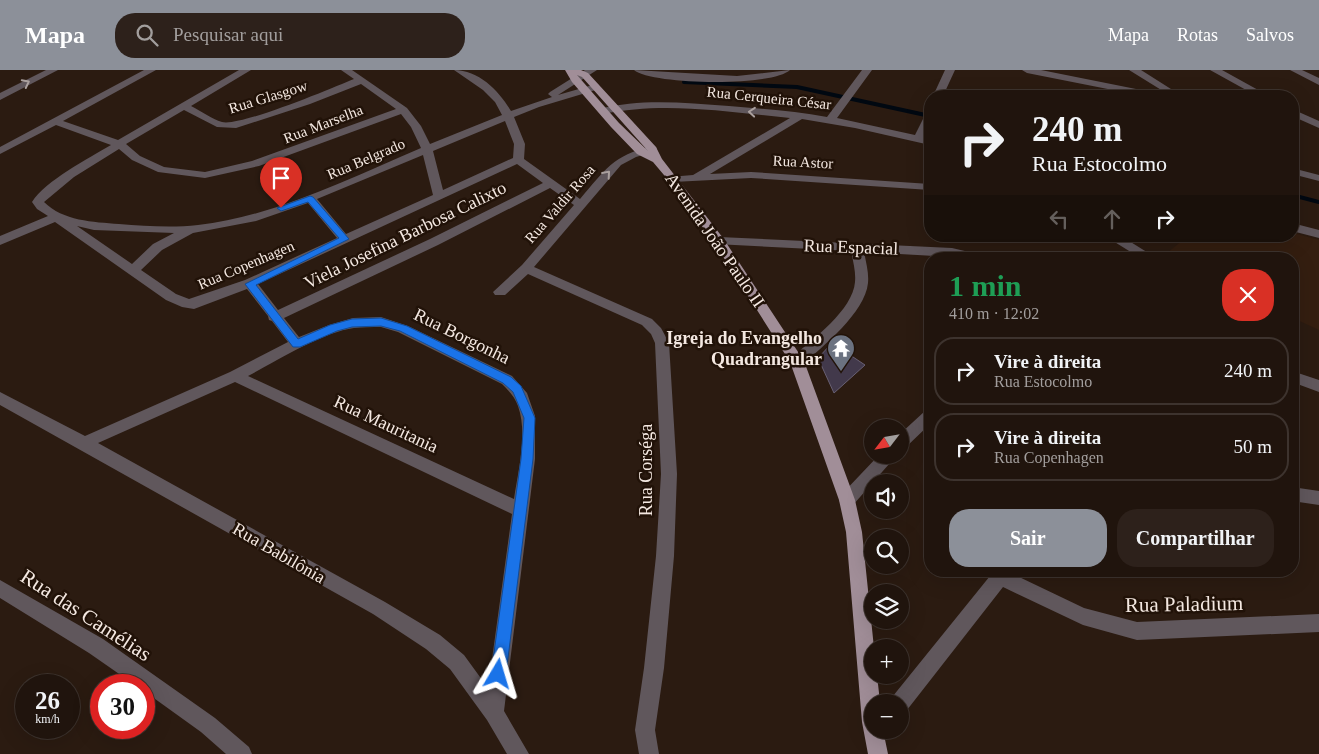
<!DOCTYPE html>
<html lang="pt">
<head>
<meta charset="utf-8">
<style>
  :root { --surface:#20140d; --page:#2d211b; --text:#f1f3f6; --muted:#a29e9d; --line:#3d332e; --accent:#8c9099 }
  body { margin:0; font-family:"Times New Roman",serif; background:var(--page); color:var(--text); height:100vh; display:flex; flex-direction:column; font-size:19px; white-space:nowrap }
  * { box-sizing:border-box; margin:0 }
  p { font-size:16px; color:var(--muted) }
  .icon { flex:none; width:28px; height:28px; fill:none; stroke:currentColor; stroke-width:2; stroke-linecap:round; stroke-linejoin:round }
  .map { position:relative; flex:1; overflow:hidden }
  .sheet { position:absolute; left:924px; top:182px; width:375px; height:325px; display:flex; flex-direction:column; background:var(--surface); border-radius:20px; box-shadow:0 5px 20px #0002,0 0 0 1px var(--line) }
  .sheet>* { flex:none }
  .hud { position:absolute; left:924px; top:20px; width:375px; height:152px; border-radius:20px; box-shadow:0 5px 20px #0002,0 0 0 1px var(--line); background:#20140d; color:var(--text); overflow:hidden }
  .needle { width:32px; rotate:239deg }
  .tools { position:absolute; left:864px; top:349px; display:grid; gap:10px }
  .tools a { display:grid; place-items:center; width:45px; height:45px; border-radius:50%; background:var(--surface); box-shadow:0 5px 20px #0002,0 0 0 1px var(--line); font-size:25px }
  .speed { position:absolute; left:15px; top:604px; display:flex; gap:10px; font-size:25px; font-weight:700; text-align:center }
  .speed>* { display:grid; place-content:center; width:65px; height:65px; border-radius:50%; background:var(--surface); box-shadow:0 5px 20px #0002,0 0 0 1px var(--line); line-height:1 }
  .speed small { font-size:12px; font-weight:400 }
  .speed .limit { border:8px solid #d22; background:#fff; color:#111 }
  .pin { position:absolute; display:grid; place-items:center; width:42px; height:42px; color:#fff; margin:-51px -21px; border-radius:50% 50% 50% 0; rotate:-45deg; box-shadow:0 0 5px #0007 }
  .pin .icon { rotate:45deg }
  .me { position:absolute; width:55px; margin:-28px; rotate:7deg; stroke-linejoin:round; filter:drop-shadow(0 0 4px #0008) }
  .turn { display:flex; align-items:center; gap:18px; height:105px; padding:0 25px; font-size:22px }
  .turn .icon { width:65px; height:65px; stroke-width:2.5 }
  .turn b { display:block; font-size:35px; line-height:42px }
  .lanes { display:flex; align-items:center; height:48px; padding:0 25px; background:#0003; justify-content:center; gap:25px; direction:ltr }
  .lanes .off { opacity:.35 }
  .round { display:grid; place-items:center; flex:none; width:52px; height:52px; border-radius:20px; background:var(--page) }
  .head { display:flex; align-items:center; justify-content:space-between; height:85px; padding:0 25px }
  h1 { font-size:30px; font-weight:700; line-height:38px; color:#1e9e55 }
  .button { display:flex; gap:10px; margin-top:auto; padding:10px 25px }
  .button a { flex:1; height:58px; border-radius:20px; background:var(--accent); color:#fff; font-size:20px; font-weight:700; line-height:58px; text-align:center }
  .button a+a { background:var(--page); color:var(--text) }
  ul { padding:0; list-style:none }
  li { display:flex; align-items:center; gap:15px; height:68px; margin:0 10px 8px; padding:0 15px; border:2px solid var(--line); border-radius:20px }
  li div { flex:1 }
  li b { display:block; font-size:19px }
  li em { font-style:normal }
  header { display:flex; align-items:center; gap:30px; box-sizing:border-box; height:70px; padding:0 25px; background:var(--accent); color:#fff }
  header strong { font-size:24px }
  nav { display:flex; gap:28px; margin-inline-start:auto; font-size:18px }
  .search { width:350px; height:45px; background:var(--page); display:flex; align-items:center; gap:12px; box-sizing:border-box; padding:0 18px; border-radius:20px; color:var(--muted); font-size:19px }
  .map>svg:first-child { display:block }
  .built { fill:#341e10 }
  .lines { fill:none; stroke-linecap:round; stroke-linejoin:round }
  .stream { stroke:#000811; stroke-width:4 }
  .building { fill:#42394b; stroke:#686073 }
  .minor { fill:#60575c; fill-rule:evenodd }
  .major { fill:#a18e98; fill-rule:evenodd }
  .oneway { stroke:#aaa09e }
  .route { fill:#1a73e8; stroke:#114b97 }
  .labels { text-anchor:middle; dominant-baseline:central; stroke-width:5; stroke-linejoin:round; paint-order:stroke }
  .far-street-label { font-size:15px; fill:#f4e8e1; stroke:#211208 }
  .street-label { font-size:18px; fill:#f4e8e1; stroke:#211208 }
  .poi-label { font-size:18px; font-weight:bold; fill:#f4e8e1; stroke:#211208; text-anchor:end }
  .near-street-label { font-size:21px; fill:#f4e8e1; stroke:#211208 }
</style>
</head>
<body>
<header>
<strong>Mapa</strong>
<div class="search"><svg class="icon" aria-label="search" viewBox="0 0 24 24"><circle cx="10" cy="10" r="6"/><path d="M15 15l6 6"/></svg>Pesquisar aqui</div>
<nav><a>Mapa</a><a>Rotas</a><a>Salvos</a></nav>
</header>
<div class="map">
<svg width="1319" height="684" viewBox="0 0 1319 684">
  <rect width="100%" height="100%" fill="#2b1b11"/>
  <path class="built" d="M1293,163L1319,170V260L1293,248L1292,189H1166L1162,187L1188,166H1292Z"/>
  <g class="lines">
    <path class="stream" d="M684,12L797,17L930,46
      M1292,125L1319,132"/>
  </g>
  <path class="building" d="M832,273L865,295L834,323L818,288Z"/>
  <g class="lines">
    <path class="minor" d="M46,0H58L0,30V23Z
      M144,0H156L63,51L118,70L239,0H251L191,36C201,41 212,49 222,52C240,57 332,18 354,9L341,0H352L407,38L421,56L430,74L502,45L495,32L483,20L454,0C479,0 499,21 511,41L552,27L548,24L550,22L585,0H597L558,25L596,14L599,15V19L539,37L514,47L525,74L524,89L580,129C606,99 612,86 652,76L656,77L657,79L656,81L636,87L621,95L534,197L652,249L661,258L669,273L677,404L674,486L664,598L655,660L659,684H639L635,660L644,598L656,486L661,404L655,273L651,264L642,255L528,204L505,225H495L493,222L522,195L574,135L550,118L438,175L284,248L299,267L329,255L353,248L381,247L408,256L512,306L527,323L535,346V389L504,641L529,684H507L487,650L450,599L426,579L373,544L0,335V322L85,366L230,302L288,272L272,251L269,250L268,246L247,219L194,239L182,237L166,230L55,152L0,175V166L48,146L37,139L32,132C45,111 89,88 111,75L56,55L0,84V77ZM361,14L396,39L252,91L205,102L164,97L140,86L126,74L184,40L217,57L236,58L310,34ZM401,44L411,57L421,78C350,108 276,146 198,155C172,158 145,156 119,154C93,152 63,151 44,132L74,107L119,79L132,90L158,102L205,108L259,96ZM505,51L514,74L513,88L443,120L433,81ZM423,85L433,125L346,164L317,129ZM517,94L543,113L430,169L278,240L258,214ZM308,133L337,168L245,210L189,229L176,224L141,200L162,180L193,163L256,151ZM77,156L94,160L174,163L153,174L132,194ZM381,257L398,262L502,314C508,320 515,327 518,336C528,364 518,401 514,429L248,306C276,291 323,262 354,258C362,257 372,257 381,257ZM235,312L512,444L488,618L464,585L440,565L385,532L98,373Z
      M634,0L737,6L790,0C772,17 652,15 634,0Z
      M862,0H872L837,48L915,65L925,45L930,42V56L925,68L930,69V75L855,58L802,49L710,104L751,102L930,114V120L751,108L673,112L669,111L667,109L669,107L693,105L790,48C729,42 664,31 603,44L598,41L599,39C642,28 685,33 729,36C762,39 795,41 827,47Z
      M945,0H955L943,26H933Z
      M1022,0H1041L1156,23L1161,26H1143L1027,3Z
      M1129,0H1141L1182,26H1171Z
      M1210,0H1222L1269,26H1257Z
      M1290,0H1302L1319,8V15Z
      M1292,39L1319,51V58L1292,46Z
      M1292,98L1319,105V111L1292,104Z
      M1292,153L1319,160V168L1292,161Z
      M1105,166H1121L1158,189H1142Z
      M719,167L952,178L986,186L988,189L864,182C866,192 869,203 868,213C865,243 823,276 802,295L797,296L792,295L790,291L792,287C812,270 853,240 855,212C856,202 853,191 851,181L715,174L713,171Z
      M1292,301L1319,310V322L1292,312Z
      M930,339V354L905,378L900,380V364L925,341Z
      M879,385H897L853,435L847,437L841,435L839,430L841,425Z
      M1292,417L1319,421V435L1292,431Z
      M994,501H1014L1013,504L1084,538L1137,552L1319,544V562L1137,570L1083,555L1003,517L907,640L900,643V632H890L893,626Z
      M0,510L103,569L215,648L249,677L252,684H226L201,662L144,621V615H135L89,583L0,528Z"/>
    <path class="major" d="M565,0H581L588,3L656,77L662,89L723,168L804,291L855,430L862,462L874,578H872V605H877L880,632H872V660H883L888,684H868L862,652L846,462L839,430L790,292L715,174L669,111L653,92L637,84L611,57L572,12ZM577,5L582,7L648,81L619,53Z"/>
  </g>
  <defs><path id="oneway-chevron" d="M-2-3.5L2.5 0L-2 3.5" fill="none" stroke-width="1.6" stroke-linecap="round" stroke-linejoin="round" transform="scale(1.25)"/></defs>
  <g class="oneway">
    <use href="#oneway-chevron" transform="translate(26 13) rotate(-27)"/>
    <use href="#oneway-chevron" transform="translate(752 42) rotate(-175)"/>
    <use href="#oneway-chevron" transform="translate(607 104) rotate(-49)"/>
  </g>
  <path class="route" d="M310,126L313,127L349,169L256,215L298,269L330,255L352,249L381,248L407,256L511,307L521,316L535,348L533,389L506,604L504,610L498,612L493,610L491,604L521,389L524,348L513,322L503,313L400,261L381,256L352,257L337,261L300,277H293L245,214L339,168L308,132L281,141L277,138Z"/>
  <defs>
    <g id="temple-pin" transform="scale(1.4375)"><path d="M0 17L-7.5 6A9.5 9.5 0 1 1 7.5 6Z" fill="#6b7280" stroke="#211208"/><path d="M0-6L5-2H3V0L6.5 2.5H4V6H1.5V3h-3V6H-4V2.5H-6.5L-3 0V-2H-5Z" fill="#fff"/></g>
  </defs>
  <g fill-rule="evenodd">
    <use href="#temple-pin" x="841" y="278"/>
  </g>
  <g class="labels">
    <g class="far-street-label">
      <text transform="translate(268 27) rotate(-17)">Rua Glasgow</text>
      <text transform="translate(769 28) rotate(6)">Rua Cerqueira César</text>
      <text transform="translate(323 54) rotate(-21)">Rua Marselha</text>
      <text transform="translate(366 89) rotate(-23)">Rua Belgrado</text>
      <text transform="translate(803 92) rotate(3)">Rua Astor</text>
      <text transform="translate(560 134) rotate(-49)">Rua Valdir Rosa</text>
      <text transform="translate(246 195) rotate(-23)">Rua Copenhagen</text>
    </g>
    <g class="street-label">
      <text transform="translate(405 165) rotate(-26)">Viela Josefina Barbosa Calixto</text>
      <text transform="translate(715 170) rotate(55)">Avenida João Paulo II</text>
      <text transform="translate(851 177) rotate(2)">Rua Espacial</text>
      <text transform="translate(462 266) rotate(26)">Rua Borgonha</text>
      <text transform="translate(386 354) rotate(25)">Rua Mauritania</text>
      <text transform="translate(646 400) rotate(-90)">Rua Corséga</text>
      <text transform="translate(279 483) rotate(30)">Rua Babilônia</text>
    </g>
    <g class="poi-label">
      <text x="822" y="268">Igreja do Evangelho<tspan x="822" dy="21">Quadrangular</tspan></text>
    </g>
    <g class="near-street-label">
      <text transform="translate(1184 534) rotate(-1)">Rua Paladium</text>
      <text transform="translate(86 545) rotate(33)">Rua das Camélias</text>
    </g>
  </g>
</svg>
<div class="tools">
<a><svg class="needle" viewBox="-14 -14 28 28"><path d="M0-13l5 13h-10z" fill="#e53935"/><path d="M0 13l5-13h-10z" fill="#a29e9d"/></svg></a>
<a><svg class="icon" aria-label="sound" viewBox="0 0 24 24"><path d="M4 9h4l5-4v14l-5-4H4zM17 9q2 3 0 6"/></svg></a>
<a><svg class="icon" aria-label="search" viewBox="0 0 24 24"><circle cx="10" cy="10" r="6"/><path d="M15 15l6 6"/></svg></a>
<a><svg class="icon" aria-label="layers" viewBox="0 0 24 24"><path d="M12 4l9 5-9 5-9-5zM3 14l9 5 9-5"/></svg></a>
<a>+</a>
<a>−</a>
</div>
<div class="speed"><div>26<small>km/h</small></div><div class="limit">30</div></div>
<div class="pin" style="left:281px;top:138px;background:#d93025"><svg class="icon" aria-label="arrive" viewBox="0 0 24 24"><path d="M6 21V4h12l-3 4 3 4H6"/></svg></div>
<svg class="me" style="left:498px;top:604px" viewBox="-20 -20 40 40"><path d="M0-17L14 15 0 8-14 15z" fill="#1a73e8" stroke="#fff" stroke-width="4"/></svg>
<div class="hud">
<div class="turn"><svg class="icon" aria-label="right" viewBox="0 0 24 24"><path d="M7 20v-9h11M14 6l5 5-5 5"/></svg><div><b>240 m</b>Rua Estocolmo</div></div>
<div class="lanes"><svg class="icon off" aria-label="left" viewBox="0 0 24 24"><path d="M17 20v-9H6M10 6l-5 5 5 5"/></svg><svg class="icon off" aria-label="ahead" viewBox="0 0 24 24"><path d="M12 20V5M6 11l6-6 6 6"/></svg><svg class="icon" aria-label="right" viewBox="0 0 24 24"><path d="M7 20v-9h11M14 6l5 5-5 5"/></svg></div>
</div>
<section class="sheet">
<div class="head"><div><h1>1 min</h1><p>410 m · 12:02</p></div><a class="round" style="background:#d93025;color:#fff"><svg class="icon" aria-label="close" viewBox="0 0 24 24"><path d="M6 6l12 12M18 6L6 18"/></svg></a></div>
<ul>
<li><svg class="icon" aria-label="right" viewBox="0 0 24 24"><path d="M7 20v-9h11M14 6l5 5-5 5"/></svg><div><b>Vire à direita</b><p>Rua Estocolmo</p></div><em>240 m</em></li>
<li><svg class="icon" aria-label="right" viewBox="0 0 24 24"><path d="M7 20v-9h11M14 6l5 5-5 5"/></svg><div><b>Vire à direita</b><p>Rua Copenhagen</p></div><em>50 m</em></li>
</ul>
<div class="button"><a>Sair</a><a>Compartilhar</a></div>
</section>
</div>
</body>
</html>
